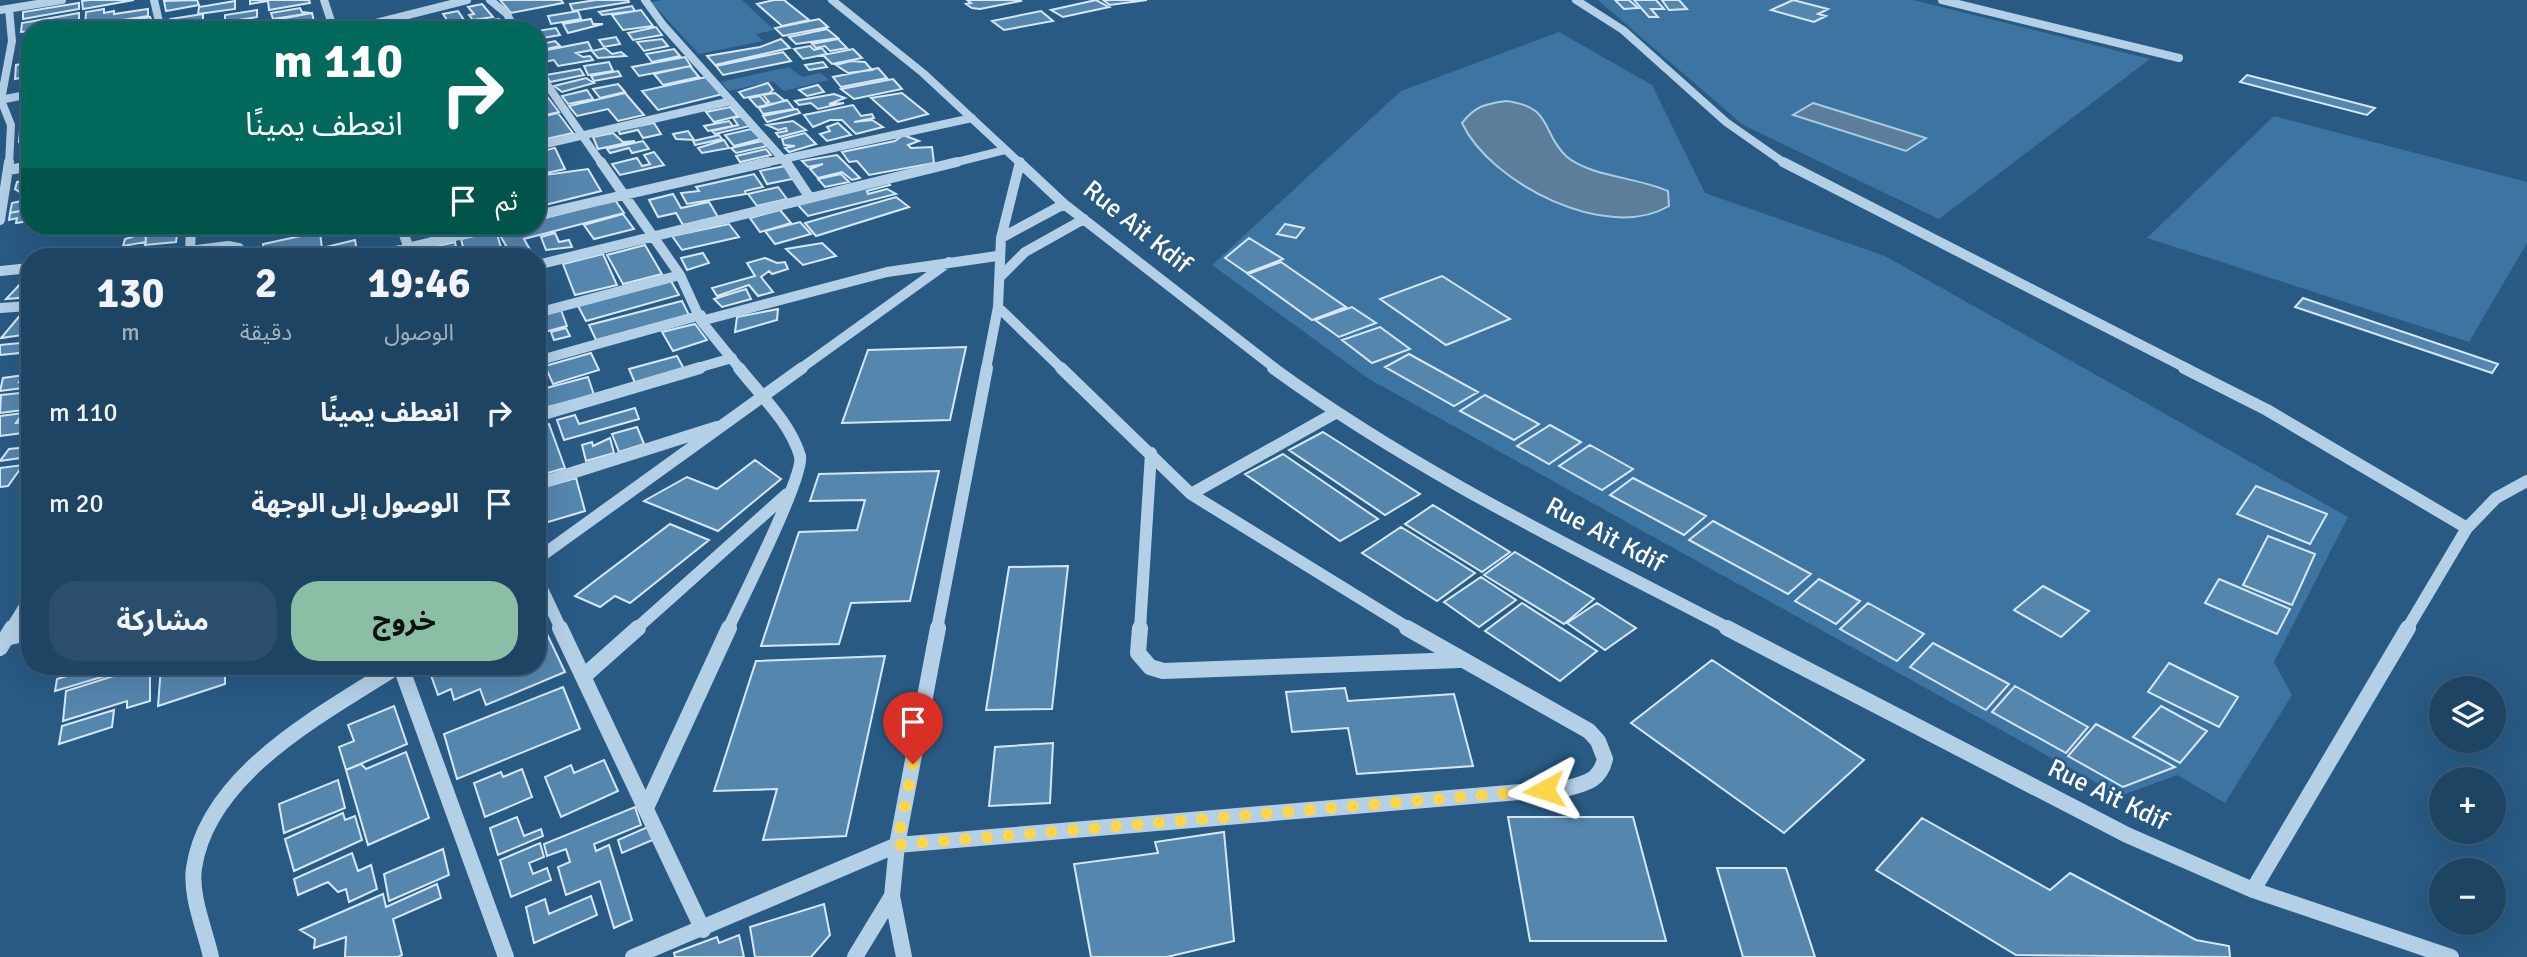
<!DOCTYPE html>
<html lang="ar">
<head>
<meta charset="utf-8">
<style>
  :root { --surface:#1e4463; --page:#2b4e6c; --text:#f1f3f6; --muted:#a1b0be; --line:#3c5c78; --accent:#8abfa5 }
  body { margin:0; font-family:Signika,"Noto Sans Arabic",sans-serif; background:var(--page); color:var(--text); direction:rtl; height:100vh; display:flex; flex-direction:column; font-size:26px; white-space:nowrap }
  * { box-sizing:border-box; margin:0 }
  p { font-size:23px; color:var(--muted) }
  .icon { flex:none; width:38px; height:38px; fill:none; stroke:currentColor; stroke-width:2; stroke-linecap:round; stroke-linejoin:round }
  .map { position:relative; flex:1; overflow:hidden; direction:ltr }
  .drawer { position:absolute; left:21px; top:248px; width:525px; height:427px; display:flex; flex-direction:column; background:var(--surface); border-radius:28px; box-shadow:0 7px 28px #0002,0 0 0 2px var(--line); direction:rtl }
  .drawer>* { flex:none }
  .hud { position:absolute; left:21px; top:21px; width:525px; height:214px; border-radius:28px; box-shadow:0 7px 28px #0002,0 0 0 2px var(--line); direction:rtl; background:#00695c; color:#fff; overflow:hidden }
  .fabs { position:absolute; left:2429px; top:676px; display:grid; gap:14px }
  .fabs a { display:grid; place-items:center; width:77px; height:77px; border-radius:50%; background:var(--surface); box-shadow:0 7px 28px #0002,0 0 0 2px var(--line); font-size:35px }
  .pin { position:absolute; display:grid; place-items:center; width:60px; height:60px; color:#fff; margin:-72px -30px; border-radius:50% 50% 50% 0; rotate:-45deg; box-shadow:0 0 7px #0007 }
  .pin .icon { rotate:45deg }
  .me { position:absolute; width:77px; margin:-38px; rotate:265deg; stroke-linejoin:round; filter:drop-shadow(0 0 5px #0008) }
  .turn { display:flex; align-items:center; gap:24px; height:147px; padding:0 28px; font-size:32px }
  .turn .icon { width:91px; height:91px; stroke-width:2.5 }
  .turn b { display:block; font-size:49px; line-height:60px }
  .then { display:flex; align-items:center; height:66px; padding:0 28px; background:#0003; gap:14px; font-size:26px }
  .eta { display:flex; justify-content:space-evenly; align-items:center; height:119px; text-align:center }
  .eta b { font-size:42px; font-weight:700; line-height:49px }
  .primary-button { display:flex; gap:14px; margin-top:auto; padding:14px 28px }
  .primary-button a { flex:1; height:80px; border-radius:28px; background:var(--accent); color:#111; font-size:28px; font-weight:700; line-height:80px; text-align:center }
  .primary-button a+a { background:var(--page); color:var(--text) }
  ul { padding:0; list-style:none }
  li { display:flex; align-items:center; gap:21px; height:91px; padding:0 28px }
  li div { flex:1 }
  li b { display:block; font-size:26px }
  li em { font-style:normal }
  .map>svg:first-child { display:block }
  .green { fill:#3d74a1 }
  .water { fill:#5c7e9b; stroke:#a7cce7; stroke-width:2 }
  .building { fill:#5586ae; stroke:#d6e8f6; stroke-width:2 }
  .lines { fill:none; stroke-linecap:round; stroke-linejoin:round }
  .minor-far3 { stroke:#b3d0e7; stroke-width:8 }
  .minor-far2 { stroke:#b3d0e7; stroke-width:10 }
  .minor-far1 { stroke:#b3d0e7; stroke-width:12 }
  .minor { stroke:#b3d0e7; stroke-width:16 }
  .route { stroke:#ffd54a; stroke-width:12; stroke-dasharray:0 21.6 }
  .labels { text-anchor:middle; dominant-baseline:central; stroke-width:5; stroke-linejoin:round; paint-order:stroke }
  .street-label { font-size:26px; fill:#fff; stroke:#285a84 }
</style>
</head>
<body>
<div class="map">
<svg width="2527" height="957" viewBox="0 0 2527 957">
  <rect width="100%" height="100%" fill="#285a84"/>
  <path class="green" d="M663,0H742L774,30L756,34L763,41L699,54L651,2Z
    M1598,0H1913L2150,59L1939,219L1743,125Z
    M1559,32L1652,85L1705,193L1885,256L2348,517L2274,662L2292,695L2225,803L2177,775L2120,796L1369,379L1212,265L1401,91Z
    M789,67L802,77L820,73L829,80L784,91L773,81L729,91L721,82Z
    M2274,116L2527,182V243L2469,342L2147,238Z"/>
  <path class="water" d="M1506,101C1554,107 1540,131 1566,156C1588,176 1640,178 1668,191L1669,206C1607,243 1490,183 1462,123C1475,106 1485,104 1506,101Z
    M1813,103L1926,138L1906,151L1793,115Z"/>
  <path class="building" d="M90,0H134L83,9L82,1Z
    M197,0L199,5L166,11L164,1Z
    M250,0H309L310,3L269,10L268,1L250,4Z
    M500,0H561L563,3L511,13Z
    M596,0H628L629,2L573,11L570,4Z
    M774,0H784L809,20L782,26L757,4Z
    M967,0H1020L1021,1L980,9L972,8L966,4L971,3Z
    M1096,0L1109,7L1063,17L1051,10Z
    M1103,0H1147L1110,5Z
    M1615,0H1629L1638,8L1624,9Z
    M1634,0H1656L1664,9H1651L1658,17H1649Z
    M1662,0H1679L1687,9L1669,10Z
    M1793,0L1828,9L1818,14L1826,16L1814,22L1771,10Z
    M235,1V9L198,14L199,7Z
    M79,3V9L23,19V12Z
    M482,4L493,17L473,20L469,15L474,14L468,7Z
    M632,6L635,11L602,15L599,12Z
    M300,8L302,12L311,13L273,19L271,13Z
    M104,9V13L114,11V14L148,9V16L85,26L86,12Z
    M257,10V17L225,22V15Z
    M641,10L653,26L623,30L612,15Z
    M458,11L464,20L449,23L443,14Z
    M578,11L581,19L551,24L548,16Z
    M1041,11L1053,21L1004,30L992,21Z
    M79,13V27L21,32L22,23Z
    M312,13L316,30H282L280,19Z
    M203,14V22L170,27V19Z
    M150,17L155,29L81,30Z
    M499,19L500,22L506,21L510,29L482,30L479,22Z
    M591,19L593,24H603L568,33L563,24Z
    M819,19L828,27L783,36L775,28Z
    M247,20L246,25L220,30H212L210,24Z
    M656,27L662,35L633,40L628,33Z
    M556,28L560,35L537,39V31Z
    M827,29L838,38L796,44L789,37Z
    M616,37L620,44L604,47L599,40Z
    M662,39L668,46L644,51L637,42Z
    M781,39L790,48L715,65L707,56L760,47Z
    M838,39L847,48L830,51L825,46L816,48L812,44Z
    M555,41L560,46L537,51V45Z
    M588,42L592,50L576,53L583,57L590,56L593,60L558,66L554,60L543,62L540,57L545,56L542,51Z
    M810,46L814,50L822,48L827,54L803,59L794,49Z
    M605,48L612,54L621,52L626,56L598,58L592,51Z
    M674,49L680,56L652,62L646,54Z
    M853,49L862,58L832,64L823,55Z
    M783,52L791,61L723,75L716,66Z
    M685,57L691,66L639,76L632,67Z
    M851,61L865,62L872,70L848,73L836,65Z
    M609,62L613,71L588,75L584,66Z
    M823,62L827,67L809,70L805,65Z
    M30,63V76L15,79L16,65Z
    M690,66L699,77L663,85L654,74Z
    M878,68L887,78L841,87L833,77Z
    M580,69L584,75L550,82L546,75Z
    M618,71L621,76L594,81L591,76Z
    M2247,75L2375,108L2367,115L2240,82Z
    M706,77L723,94L658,110L642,91Z
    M586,78L594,83L562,92L554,86Z
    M893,79L902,89L854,99L841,89Z
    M768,83L773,90L770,93L744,98L739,92Z
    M618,84L625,92L600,98L593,89Z
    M818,85L824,92L807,96L799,90Z
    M587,90L593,99L568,104L562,96Z
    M625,93L644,115L618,121L608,109L577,116L569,106Z
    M775,93L785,101L757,107L749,98L760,96L766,103L769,102L763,95Z
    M902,93L928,114L898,122L871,98Z
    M834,94L845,98L829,104L844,103L818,109L811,103L799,105L795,101Z
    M546,95L559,112L537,117V97Z
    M787,100L794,109L763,114L759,108Z
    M853,105L861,116L872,114L874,118L854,122L872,120L883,127L856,134L842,120H830L813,127L804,115Z
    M730,107L738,116L714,122L706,112Z
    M797,109L800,113L767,122L763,116Z
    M558,113L573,133L537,141V118Z
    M742,116L750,126L715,134L712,131L738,125L733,118Z
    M729,121L733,126L708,131L704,126Z
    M793,121L806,130L779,137L776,133L787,131L786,128L778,130L767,125Z
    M654,123L661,134L643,138L638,130L620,134L618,130Z
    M838,123L851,135L827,141L820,134L830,131L827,127Z
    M30,129V140L19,142L20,131Z
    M751,129L761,139L734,146L725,135Z
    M688,131L694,140L676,139L673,134Z
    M613,133L623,142L635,141L598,149L593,137Z
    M805,133L816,144L789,152L785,148L795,146L784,145L782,139Z
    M719,135L722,139L695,145L693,141Z
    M903,135L919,141L908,145L911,148L932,147L934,163L869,175L857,161L849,162L842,152L895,141Z
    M724,140L729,148L702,153L698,148Z
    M643,141L649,149L632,153L629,148L610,153L607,149Z
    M762,141L767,146L736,153L731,148Z
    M30,142V161L21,162L23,143Z
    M555,148L565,169L537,175V152Z
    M766,149L771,155L740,162L736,156Z
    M654,152L664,165L620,175L612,164L637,158L642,166L650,164L644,155Z
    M837,155L860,178L852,180L842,172L818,178L810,169L823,164L808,167L802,161Z
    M785,166L792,179L767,184L760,171Z
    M588,169L601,191L537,207V176Z
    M754,174L763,187L745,191L746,194L687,204L681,193L699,191L696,187Z
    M841,174L849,182L825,187L818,179Z
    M30,180V191L21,193L15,189L17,182Z
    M886,181L890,185L867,191L868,194L887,189L896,194L808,216L797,204Z
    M778,187L787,199L757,206L748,194Z
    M673,194L681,208L709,202L718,217L683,225L676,213L658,217L649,200Z
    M896,197L909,207L816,236L805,223Z
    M30,199V209L10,213L12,203Z
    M615,200L624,213L524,239L533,255L526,257L521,248L509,251L497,230L537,226V220Z
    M30,209V221L16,223L17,218L9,220L10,213Z
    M780,210L791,223L760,232L750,218Z
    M623,214L634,229L594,239L584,225Z
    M800,222L811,234L775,244L765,231Z
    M729,224L739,237L682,250L672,236Z
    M1285,224L1304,228L1296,238L1277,234Z
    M138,226H178L176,242L145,245L147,232L153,228L137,231Z
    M244,226H303V228L227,235L226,229Z
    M496,231L504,257H436L433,247L455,242L458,256L465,255L461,239Z
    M320,232L322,249L290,256V248L264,253L263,244Z
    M145,233L146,242L123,246L125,239Z
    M555,233L559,242L569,240L572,247L546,250L541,237Z
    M1249,238L1283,259L1247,273L1225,258Z
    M355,240L358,257H328L326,247Z
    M822,243L836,256L803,265L786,249Z
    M645,245L662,274L623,284L607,255Z
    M235,252L231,257H174H175Z
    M703,253L709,263L687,270L681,258Z
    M603,254L617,285L575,295L563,264Z
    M765,258L777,263L785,262L788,269L772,274L769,271L761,277L773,292L758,296L749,285L717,296L712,288L755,276L747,263Z
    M1281,262L1346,307L1312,320L1248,274Z
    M1442,276L1510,319L1446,345L1380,299Z
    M25,279H30V297L6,299Z
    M671,281L679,295L586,321L578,306Z
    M746,289L751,299L722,307L714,299Z
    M2303,298L2498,364L2492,373L2295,307Z
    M682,301L689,315L596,340L589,325Z
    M1352,307L1376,323L1339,337L1315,320Z
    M778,309L777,320L735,332L737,317Z
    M561,310L567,326L537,334V316Z
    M30,312V334L1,338L22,313Z
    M695,324L707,340L673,351L662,332Z
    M1380,327L1410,349L1372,363L1342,340Z
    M566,328L570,336L554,340L551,332Z
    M30,342V352L0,355V345Z
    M966,347L950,420L842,423L868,350Z
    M591,353L599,370L553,384L545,366Z
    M1409,354L1478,392L1454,406L1385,367Z
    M677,356L684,369L635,383L629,369Z
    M24,375L19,382L30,381V387L0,391L3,378Z
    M588,377L594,395L544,408L539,390Z
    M30,392V409L0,413L1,395Z
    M1485,395L1539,424L1514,440L1460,411Z
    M635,408L639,419L564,440L557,420L575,415L579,424Z
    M23,413L16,423L30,421V432L0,436V416Z
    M549,424L565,468L537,476V428Z
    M1550,425L1581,442L1549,464L1517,446Z
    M637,427L644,444L619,452L612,434Z
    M1323,432L1420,494L1385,515L1289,450Z
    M610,438L614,453L586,461L582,445L592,442L593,446Z
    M1590,445L1633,469L1602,490L1559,466Z
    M30,447L27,457L0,461L9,449Z
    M1283,454L1378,519L1340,541L1245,474Z
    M755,460L781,479L718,531L644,501L687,477L717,489Z
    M23,465L8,486L0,487V468Z
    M939,471L910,601L851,603L839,644L761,646L799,532L857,530L865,500L810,501L819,474Z
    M576,478L585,511L538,525L537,489Z
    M1633,478L1706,516L1684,535L1610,495Z
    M2256,486L2327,514L2310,544L2237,514Z
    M1433,505L1510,552L1482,572L1405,524Z
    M1713,521L1811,574L1788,594L1689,540Z
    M670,524L709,540L630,603L615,596L600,607L575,596Z
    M1401,527L1475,573L1437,601L1362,553Z
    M2268,536L2315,554L2292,605L2243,585Z
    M1515,552L1594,599L1564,624L1484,575Z
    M1068,566L1052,709L986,710L1009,567Z
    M1481,577L1516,600L1479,627L1444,602Z
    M1819,579L1860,601L1836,624L1795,601Z
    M2219,579L2290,609L2277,634L2205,603Z
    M2043,586L2089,611L2061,637L2014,610Z
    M1522,603L1597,651L1560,681L1485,631Z
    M1597,603L1636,628L1605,650L1567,623Z
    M1868,603L1924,634L1897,661L1840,629Z
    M537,613L565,672L486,705L480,689L454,700L451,689L438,695L428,667H537Z
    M1933,643L2009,684L1986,710L1910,667Z
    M885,656L846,836L763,840L777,789L714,791L756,661Z
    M1712,660L1864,760L1784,833L1631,723Z
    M2169,663L2238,697L2219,727L2148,692Z
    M96,667H135L55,691L57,679Z
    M142,667H150V701L127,708V701L63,721L66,691Z
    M161,667H225V684L158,706Z
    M2015,686L2088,727L2066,753L1992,712Z
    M563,687L580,729L457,779L444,734Z
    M1345,688L1348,701L1454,694L1473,766L1357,774L1348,728L1292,732L1286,692Z
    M394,706L407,744L346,770L339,747L354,741L348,725Z
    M2161,706L2207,731L2180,763L2133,737Z
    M114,710L112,727L59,744L62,726Z
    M2096,724L2175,767L2123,787L2068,756Z
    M1053,743L1050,803L989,806L995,747Z
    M406,752L429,818L368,845L346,770L361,764L366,769Z
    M604,760L618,791L561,817L545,777L571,765L574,773Z
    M522,769L532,797L485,817L474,783L501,772L503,777Z
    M338,780L345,808L284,833L279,804Z
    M635,807L641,825L594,844L596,851L609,845L632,920L614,928L600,881L566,895L558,867L570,862L566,849L547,856L544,844Z
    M343,813L345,820L355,816L362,840L294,871L285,839Z
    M517,817L524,836L541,829L543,836L498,855L490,828Z
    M1508,817H1633L1666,941H1530Z
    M1922,818L2050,890L2070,873L2196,940L2229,946L2230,957L2016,955L1876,870Z
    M650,826L655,839L622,853L618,840Z
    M1224,832L1234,941L1167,957H1091L1074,864L1158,853L1155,842Z
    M540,843L544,857L529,863L533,874L547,868L551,880L511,897L500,860Z
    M443,849L449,875L389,901L384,874Z
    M352,853L358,871L371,865L377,889L349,902L346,889L338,892L328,882L298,895L294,879Z
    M1717,868H1786L1815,957H1743Z
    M437,884L441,898L393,919L402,955L398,957H345L346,937L314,948L315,939L300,930L383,894L386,907Z
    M591,896L597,915L534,943L526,907L545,899L549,914Z
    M824,904L830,935L811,957H755L750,927Z
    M739,935L744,957H675L674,953L717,937L719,943Z"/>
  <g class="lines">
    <path class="minor-far3" d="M154,0L161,30
      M324,0L334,30
      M490,0L507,14L515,30
      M645,0L663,25L787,164
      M832,0L923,73L1021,164
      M1576,0L1623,30L1726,122L1786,164
      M1942,0L2179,58
      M9,9L12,41L1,100L11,125L9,164
      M0,10L62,0
      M348,30L467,0
      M537,70L602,164
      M0,100L30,94
      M537,146L731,101
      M760,164L972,118
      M949,164L1005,150"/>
    <path class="minor-far2" d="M601,162L680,275L701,321L740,369
      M786,162L810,198
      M1019,162L1064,204L1276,369
      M1783,162L2188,369
      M9,170L30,166
      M537,215L768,162
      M0,220L9,162
      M401,226L409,249
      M1001,238L1020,162
      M190,253L191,226
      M143,257L228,246L239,248L235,257
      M371,257L496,226
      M537,265L957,162
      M0,271L30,268
      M1001,276L1025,252L1084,219
      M998,307L1062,369
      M0,308L30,306
      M537,313L680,275
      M701,321L887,272L997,256
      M537,361L701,315
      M694,369L732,358
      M800,369L949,262
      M986,369L998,307L1001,238L1064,204"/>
    <path class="minor-far1" d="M1061,368L1191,494L1410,629
      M1273,368C1416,472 1574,548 1730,629
      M2184,368L2267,410L2467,528L2407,629
      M537,416L700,368
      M537,484L717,427
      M1191,494L1335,413
      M2467,528L2496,498L2527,481
      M537,559L802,368
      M537,578L561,629
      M11,629L30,598
      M636,629L787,494
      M728,629C740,603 805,475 800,456C790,422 760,395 739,368
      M937,629L987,368
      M1140,629L1151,453"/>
    <path class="minor" d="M560,628L703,930
      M1140,628L1138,653L1150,667L1163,671L1460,660
      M1727,628L2127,835L2253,890L2451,957
      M6,638L30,632
      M0,648L12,628
      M401,667L506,957
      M584,676L638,628
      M646,808L729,628
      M2253,890L2408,628
      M211,957C205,930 190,896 194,868C208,773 323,714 396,667
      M633,957L897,845L1568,788C1587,783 1600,780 1605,759L1598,741L1589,731L1407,628
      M855,957L892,896
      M904,957L892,896L897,845L938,628"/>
  </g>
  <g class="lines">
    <path class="route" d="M913,764L897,845L1544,790"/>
  </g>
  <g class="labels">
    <g class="street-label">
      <text transform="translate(1137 227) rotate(39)">Rue Ait Kdif</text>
      <text transform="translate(1605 535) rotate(28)">Rue Ait Kdif</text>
      <text transform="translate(2108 795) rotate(26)">Rue Ait Kdif</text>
    </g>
  </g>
</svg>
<div class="fabs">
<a><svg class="icon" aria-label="layers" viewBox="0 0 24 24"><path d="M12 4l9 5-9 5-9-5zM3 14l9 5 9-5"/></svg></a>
<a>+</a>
<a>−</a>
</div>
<div class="pin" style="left:913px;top:764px;background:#d93025"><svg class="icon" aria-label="arrive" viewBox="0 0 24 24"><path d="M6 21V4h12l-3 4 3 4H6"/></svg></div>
<svg class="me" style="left:1544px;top:790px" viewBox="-20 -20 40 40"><path d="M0-17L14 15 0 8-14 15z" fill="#ffd54a" stroke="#fff" stroke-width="4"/></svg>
<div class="hud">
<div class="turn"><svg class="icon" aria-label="right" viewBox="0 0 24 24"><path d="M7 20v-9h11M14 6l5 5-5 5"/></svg><div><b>110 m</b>انعطف يمينًا</div></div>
<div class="then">ثم<svg class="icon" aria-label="arrive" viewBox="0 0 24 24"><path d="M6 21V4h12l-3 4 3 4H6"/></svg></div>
</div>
<section class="drawer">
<div class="eta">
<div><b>19:46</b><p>الوصول</p></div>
<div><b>2</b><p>دقيقة</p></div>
<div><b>130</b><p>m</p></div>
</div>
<ul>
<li><svg class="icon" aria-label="right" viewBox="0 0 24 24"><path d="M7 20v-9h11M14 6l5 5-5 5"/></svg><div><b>انعطف يمينًا</b></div><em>110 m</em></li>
<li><svg class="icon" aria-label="arrive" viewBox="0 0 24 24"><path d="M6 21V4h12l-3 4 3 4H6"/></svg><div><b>الوصول إلى الوجهة</b></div><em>20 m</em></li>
</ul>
<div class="primary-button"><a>خروج</a><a>مشاركة</a></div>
</section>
</div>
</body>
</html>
